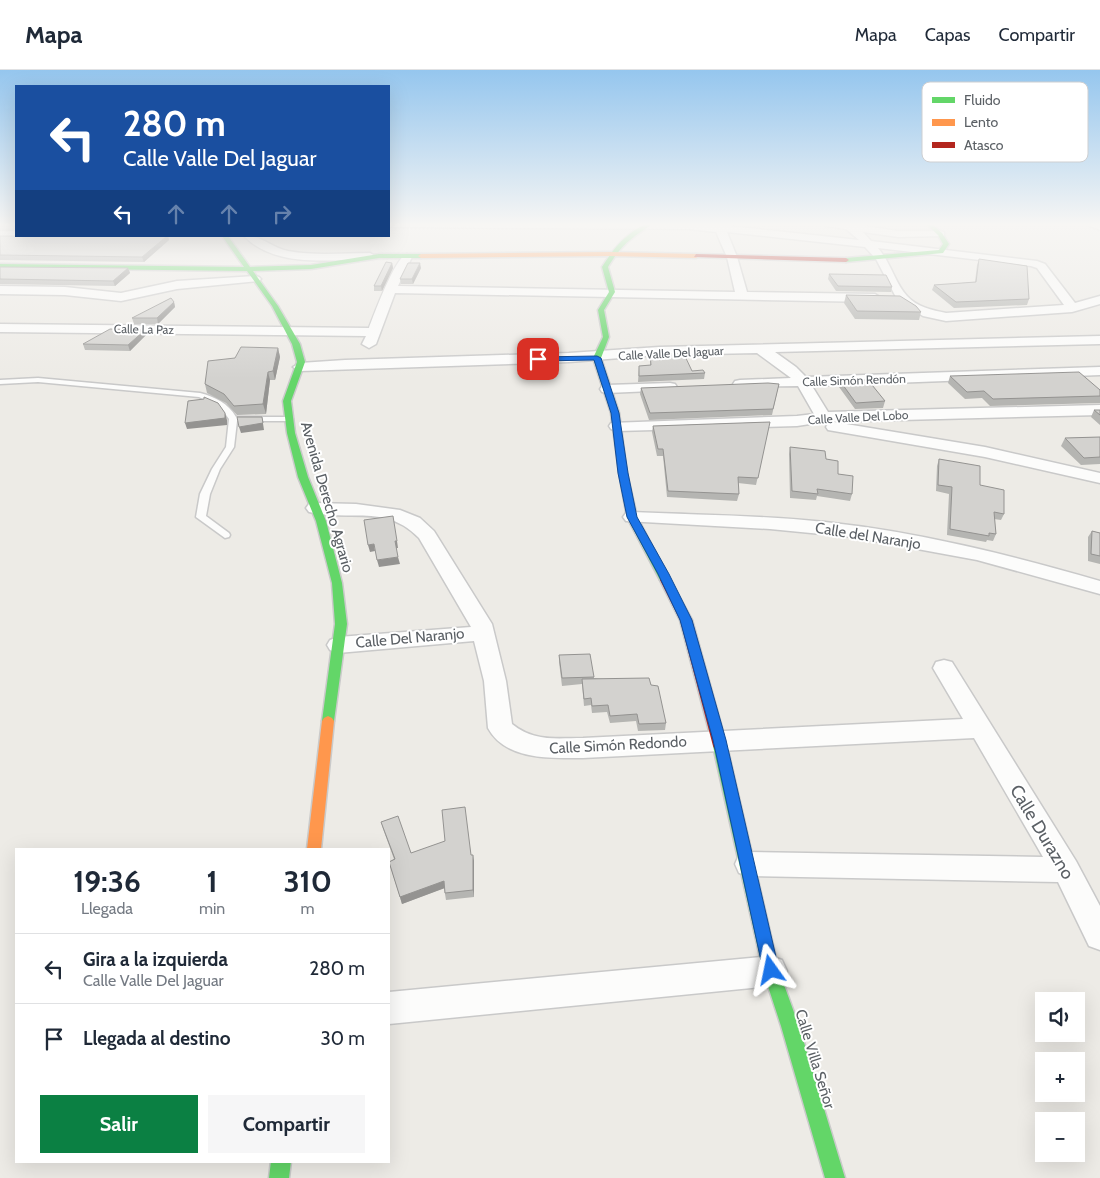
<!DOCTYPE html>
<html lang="es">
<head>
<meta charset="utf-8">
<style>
  :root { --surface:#fff; --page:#f6f6f7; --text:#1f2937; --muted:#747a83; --line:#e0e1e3; --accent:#0b8043 }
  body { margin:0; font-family:Cabin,sans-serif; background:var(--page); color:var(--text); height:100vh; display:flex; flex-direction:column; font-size:19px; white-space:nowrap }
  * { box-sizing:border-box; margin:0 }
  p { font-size:16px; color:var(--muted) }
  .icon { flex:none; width:28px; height:28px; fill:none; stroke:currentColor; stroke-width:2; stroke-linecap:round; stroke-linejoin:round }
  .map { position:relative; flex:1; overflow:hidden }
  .sheet { position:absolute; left:15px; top:778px; width:375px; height:315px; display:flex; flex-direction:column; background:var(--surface); border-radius:0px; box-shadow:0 5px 20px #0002 }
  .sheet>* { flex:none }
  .banner { position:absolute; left:15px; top:15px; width:375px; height:152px; border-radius:0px; box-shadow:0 5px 20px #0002; background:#1a4fa0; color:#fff; overflow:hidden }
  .buttons { position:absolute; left:1035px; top:922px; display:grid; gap:10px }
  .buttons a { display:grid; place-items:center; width:50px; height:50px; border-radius:0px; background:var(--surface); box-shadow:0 5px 20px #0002; font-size:25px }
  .pin { position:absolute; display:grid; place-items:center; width:42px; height:42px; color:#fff; margin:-21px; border-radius:10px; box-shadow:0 2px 8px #0006 }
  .me { position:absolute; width:55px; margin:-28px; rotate:348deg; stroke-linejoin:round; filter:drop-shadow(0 0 4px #0008) }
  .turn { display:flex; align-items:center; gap:18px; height:105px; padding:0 25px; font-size:22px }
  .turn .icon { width:65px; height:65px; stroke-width:2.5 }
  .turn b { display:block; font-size:35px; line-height:42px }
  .lanes { display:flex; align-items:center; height:48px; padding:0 25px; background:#0003; justify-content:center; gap:25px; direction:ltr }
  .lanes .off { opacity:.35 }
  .eta { display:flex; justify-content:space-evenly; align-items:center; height:85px; text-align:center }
  .eta b { font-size:30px; font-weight:700; line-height:35px }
  .primary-button { display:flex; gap:10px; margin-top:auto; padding:10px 25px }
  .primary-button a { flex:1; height:58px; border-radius:0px; background:var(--accent); color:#fff; font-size:20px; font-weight:700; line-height:58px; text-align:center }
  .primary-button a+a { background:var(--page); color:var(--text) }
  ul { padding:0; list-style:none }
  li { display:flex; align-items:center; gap:15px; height:70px; padding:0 25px; border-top:1px solid var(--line) }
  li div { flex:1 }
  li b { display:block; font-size:19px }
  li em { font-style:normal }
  header { display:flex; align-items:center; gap:30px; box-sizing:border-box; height:70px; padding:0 25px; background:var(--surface); border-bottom:1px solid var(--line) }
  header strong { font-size:24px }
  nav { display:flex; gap:28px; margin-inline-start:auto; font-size:18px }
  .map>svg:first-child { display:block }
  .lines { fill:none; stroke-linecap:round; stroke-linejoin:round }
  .lane-casing { stroke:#c9c9c9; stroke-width:3 }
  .street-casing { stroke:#c9c9c9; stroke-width:3 }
  .fast-casing { stroke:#cacaca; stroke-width:3 }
  .slow-casing { stroke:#cacaca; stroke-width:3 }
  .jam-casing { stroke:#cacaca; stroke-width:3 }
  .lane { fill:#fcfcfb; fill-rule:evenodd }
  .street { fill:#fcfcfb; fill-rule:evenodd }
  .fast { fill:#63d668; fill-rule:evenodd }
  .slow { fill:#ff974d; fill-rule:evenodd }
  .jam { fill:#b3261e; fill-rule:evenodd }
  .wall { fill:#b5b5b2 }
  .shaded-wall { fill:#949391 }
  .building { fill:#d3d2cf; stroke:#949391 }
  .route { fill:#1a73e8; stroke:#114b97 }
  .labels { text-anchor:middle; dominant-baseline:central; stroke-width:4; stroke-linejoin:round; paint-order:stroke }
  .far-street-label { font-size:12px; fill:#5b6065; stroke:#fff }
  .street-label { font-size:15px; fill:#5b6065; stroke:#fff }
  .near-street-label { font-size:18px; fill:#5b6065; stroke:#fff }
  .key { fill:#fff; stroke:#cecfd1; stroke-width:1 }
  .key-label { font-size:14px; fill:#5b6065 }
</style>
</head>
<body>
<header>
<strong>Mapa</strong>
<nav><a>Mapa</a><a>Capas</a><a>Compartir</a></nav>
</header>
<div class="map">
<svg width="1100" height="1108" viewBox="0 0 1100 1108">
  <rect width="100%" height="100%" fill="#edebe6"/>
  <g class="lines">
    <g class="lane-casing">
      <path id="lane" d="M38,308L200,323C215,327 228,333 236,347H289L293,349L289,351H237L234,377L220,399L210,424L206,446L229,463L230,465L229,467L225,468L196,447L200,424L212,399L226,377L229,349L221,338L199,327L38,312L0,314V310Z"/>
    </g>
    <g class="street-casing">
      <path id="street" d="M389,154H711L859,170L846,159L826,156L825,154H851L898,161H940L944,162V166L898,167L863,162L871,171L1037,191L1045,194L1075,233L1100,226V234L1072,242L946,251L923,246L898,231L876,189L865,177L727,162L737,187L747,222L875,224L881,228L875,232L395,223L376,274L369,278L362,274L366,266L0,262V254L369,258C374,245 395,187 407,184L412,187L398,216L735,222L727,187L716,162L689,159L389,157ZM878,178L1031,196L1037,198L1064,235L946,243C932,240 917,237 907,226C895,213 891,193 878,178Z
        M1086,154H1100V160Z
        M0,161H16V166H19L0,167Z
        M244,166C264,166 269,177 288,181C315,186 343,183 370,183L375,186L370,189C330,190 275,198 244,166Z
        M255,206L259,207L261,209L259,211L177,219L121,231L65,225L0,224V216L65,217L121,223L177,211Z
        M1100,266V274L775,282L796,297L806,307L1100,297V305L812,316L828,342L1100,335V345L823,352L797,356L617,361L611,359L609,356L611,353L797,346L814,344L798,316L735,317L733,314L735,311L740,310L791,308L757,283L659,285L569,292L300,301L293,297L300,293L345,290L569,283L659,277Z
        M670,313L675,314L677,317L675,320L607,323L602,322L600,319L602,316L607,315Z
        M834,352L985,377L1100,403V413L985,387L828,360L826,357L828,354Z
        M315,433L356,434L400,440L420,448L434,461L492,554L506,611L512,654C534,672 556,668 583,668L963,649L933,598L936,592L944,590L952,592L1076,791L1100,836V880L1089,876L1058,812L749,806L739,803L735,794L739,785L749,782L1043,787L974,668L583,688C551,688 506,691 488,658L484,611L474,571L338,583L330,580L327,575L330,570L338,567L471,557L419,468C385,433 350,452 309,442L306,438L309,434Z
        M632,442C696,445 761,445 825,452C919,462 1010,485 1100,511V524L977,490L852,467L770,459L626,451L623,447L626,443Z
        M771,886L782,890L787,901L782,912L771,916L389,954V922Z"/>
    </g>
    <g class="fast-casing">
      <path id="fast" d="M646,154H653C631,168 622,174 608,197L615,222L604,240L609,267L601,288L619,343L627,403L637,447L670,510L665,513L660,510L627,447L619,403L611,343L593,288L603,267L598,240L609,222L602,197C613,179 626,163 646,154Z
        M926,154H932L942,163L949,174L943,183L846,192L843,190L846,188L939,180L943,174L938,165Z
        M222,166H228L250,197L311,195L379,184H421L424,186L421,188H379L311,199L253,201L278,236L300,274L305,292L291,331L295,363L308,407L326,451L342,513L347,554L334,651L332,654H324L322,651L335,554L332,513L316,451L298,407L287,363L283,331L297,292L292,274L272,236L247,201L0,198V194L244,197Z
        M720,671L725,672L727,676L779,901L799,956L845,1108H825L781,956L763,901L713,676L715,672Z
        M271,1091H291L289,1108H269Z"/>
    </g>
    <g class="slow-casing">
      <path id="slow" d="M611,182L696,184L699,186L696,188L611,186L421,188L418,186L421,184Z
        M328,646L332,648L334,651L321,779H307L322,651L324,648Z"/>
    </g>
    <g class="jam-casing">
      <path id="jam" d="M696,184L846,188L849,190L846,192L694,187Z
        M665,507L670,510L692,550L727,676L725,680L720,681L715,680L713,676L680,550L660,510Z"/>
    </g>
    <use href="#lane" class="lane"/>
    <use href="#street" class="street"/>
    <use href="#fast" class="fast"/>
    <use href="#slow" class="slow"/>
    <use href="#jam" class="jam"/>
  </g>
  <path class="wall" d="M0,166H168L169,170L144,192L0,190Z
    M979,189L1029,229L1027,235L954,238L932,220L934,215L975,212L977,195Z
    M392,193L393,198L382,221H374V216Z
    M0,197L128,198L130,203L115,216L0,214Z
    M421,198L413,214H401L400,209Z
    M829,204L892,217L891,222L836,221L828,209Z
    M846,225L921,242L919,250L855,249L844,233Z
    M174,232L175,237L158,254H134L132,248Z
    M146,265L130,281L85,280L83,274Z
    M278,278L280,287L275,310H270L266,344L237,345L226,333L207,323L205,314L235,288Z
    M650,284L692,301L705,303L704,309L638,312L639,296L650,295Z
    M950,306L1100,320V333L990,336L982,328L965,329L948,313Z
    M840,311L885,331L883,338L855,339L839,317Z
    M779,314L772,345L649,350L640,324L641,318Z
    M1094,340H1100V355L1091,347Z
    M770,352L756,415L738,413L739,424L737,431L667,427L663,386H657L652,362L653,356Z
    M1100,367V394L1081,395L1061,376L1065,368Z
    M790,377L826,389L838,404L852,424L850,431L817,426L816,430L790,428L789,384Z
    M939,389L980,415L1004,444L1001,450L994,449L996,464L993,471L987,470L986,472L947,465L949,424L936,421L937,396Z
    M1092,461L1100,463V494L1088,491V467Z
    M559,585L594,607V608L651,615L666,653L665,660L638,661L636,651L610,653L607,642L592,643L591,635L584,636L582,614L562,616L559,592Z
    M381,752L411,783L471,785L474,791V827L446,830L444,818L402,834L389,792L394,789L383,759Z"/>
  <path class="shaded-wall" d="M167,166H168L169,170L144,192L142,187Z
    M392,193L393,198L382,221L381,216Z
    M420,193L421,198L413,214L412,209Z
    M128,198L130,203L115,216L113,211Z
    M174,232L175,237L158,254L157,248Z
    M145,260L146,265L130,281L128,275Z
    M278,278L280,287L275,310L273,301Z
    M268,302L270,310L266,344L263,334Z
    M225,343L227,350V355L187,359L185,353Z
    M262,347L264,360L241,363L239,357Z
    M395,471H397L398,478H396Z
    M374,474L375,481L370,482L368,475Z
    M398,487L400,494L379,497L377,490Z
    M473,785L474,791V827L473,820Z
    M444,811L445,818L402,834L400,827Z"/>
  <path class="building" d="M0,166H167L142,187L0,185Z
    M979,189L1027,196L1029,229L956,232L934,215L976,212Z
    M386,192L392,193L381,216H374Z
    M408,193H420L412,209H400Z
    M0,197L128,198L113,211L0,209Z
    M829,204L886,205L892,217L838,216Z
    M846,225L900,226L916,236L921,242L857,241Z
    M171,228L174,232L157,248H132Z
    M110,259L145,260L128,275L83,274Z
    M241,277L278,278L273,301L268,302L263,334L234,336L224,324L205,314L208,291L235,288Z
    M650,284H684L692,301L703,300L705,303L639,306V296L651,295Z
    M1079,302L1100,320V326L993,329L984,321L967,322L950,306Z
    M868,310L885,331L856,333L840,311Z
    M768,313L779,314L773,339L650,343L641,318Z
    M204,327L218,333L225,343V348L185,353L188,331L204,329Z
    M1094,340H1100V345Z
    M237,347H262L263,353L239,357Z
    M770,352L758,408L738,407L739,424L668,421L663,379H658L653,356Z
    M1100,367V387L1084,388L1065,368Z
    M790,377L825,381L826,389L838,391V404L853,406L852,424L817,419L818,424L792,421Z
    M939,389L980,396V415L1004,420V444L994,442L996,464L989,463V466L950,459L952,417L938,415Z
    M393,446L397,471H395L398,487L377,490L374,474L368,475L364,450Z
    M1092,461L1100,463V486L1091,484Z
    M590,584L594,607L562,608L559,585Z
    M649,608L651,615L658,616L666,653L639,654L637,644L610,646L608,635L592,636L591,628L584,629L582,609Z
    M465,737L471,785H473V820L445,823L444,811L400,827L389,792L395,789L381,752L398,746L411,783L445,771L442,740Z"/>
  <linearGradient id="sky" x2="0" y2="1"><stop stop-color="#95c6ee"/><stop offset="0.5" stop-color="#f7f6f4"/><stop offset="1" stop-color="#f7f6f4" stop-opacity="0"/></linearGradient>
  <rect width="1100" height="309" fill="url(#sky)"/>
  <path class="route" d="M597,286L601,288L619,343L628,403L637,447L669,504L692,550L726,670L779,900L777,906L771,909L765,906L763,900L713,670L680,550L658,504L627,447L618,403L611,343L594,290L538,291L535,289L538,287Z"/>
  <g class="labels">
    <g class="far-street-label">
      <text transform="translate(144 259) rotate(1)">Calle La Paz</text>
      <text transform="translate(671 283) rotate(-3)">Calle Valle Del Jaguar</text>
      <text transform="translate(854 310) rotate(-2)">Calle Simón Rendón</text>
      <text transform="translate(858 347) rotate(-3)">Calle Valle Del Lobo</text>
    </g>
    <g class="street-label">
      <text transform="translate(327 427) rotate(74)">Avenida Derecho Agrario</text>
      <text transform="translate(868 466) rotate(9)">Calle del Naranjo</text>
      <text transform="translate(410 568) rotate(-5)">Calle Del Naranjo</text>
      <text transform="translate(618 675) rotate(-3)">Calle Simón Redondo</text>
      <text transform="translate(815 989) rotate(73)">Calle Villa Señor</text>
    </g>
    <g class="near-street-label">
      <text transform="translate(1042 762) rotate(59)">Calle Durazno</text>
    </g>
  </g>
  <rect x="922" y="12" width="166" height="80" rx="8" class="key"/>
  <rect x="932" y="27" width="23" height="6" fill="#63d668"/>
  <rect x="932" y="49" width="23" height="7" fill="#ff974d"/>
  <rect x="932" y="72" width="23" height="6" fill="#b3261e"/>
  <g class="key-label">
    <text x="964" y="35">Fluido</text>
    <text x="964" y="57">Lento</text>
    <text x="964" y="80">Atasco</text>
  </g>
</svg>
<div class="buttons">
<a><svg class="icon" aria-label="sound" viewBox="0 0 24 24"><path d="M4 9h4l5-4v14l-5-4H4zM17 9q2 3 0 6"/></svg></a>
<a>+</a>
<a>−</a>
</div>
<div class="pin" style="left:538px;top:289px;background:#d93025"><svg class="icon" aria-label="arrive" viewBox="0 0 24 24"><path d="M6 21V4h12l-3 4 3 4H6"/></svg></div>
<svg class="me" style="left:771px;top:900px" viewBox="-20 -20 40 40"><path d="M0-17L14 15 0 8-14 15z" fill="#1a73e8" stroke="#fff" stroke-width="4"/></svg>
<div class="banner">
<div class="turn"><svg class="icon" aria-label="left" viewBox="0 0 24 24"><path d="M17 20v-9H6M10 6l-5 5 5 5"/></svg><div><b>280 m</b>Calle Valle Del Jaguar</div></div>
<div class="lanes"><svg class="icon" aria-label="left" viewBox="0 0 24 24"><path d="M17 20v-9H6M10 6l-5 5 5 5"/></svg><svg class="icon off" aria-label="ahead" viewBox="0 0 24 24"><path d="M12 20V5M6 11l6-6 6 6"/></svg><svg class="icon off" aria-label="ahead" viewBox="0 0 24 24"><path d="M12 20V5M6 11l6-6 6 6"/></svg><svg class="icon off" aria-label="right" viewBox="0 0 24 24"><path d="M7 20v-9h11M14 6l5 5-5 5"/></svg></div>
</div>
<section class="sheet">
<div class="eta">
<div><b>19:36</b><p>Llegada</p></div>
<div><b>1</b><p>min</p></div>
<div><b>310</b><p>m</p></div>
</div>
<ul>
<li><svg class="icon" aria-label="left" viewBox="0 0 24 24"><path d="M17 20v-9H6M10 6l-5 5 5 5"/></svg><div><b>Gira a la izquierda</b><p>Calle Valle Del Jaguar</p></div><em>280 m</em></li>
<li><svg class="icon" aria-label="arrive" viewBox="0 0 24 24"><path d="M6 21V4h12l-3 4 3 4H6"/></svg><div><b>Llegada al destino</b></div><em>30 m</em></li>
</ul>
<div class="primary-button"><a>Salir</a><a>Compartir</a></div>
</section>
</div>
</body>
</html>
